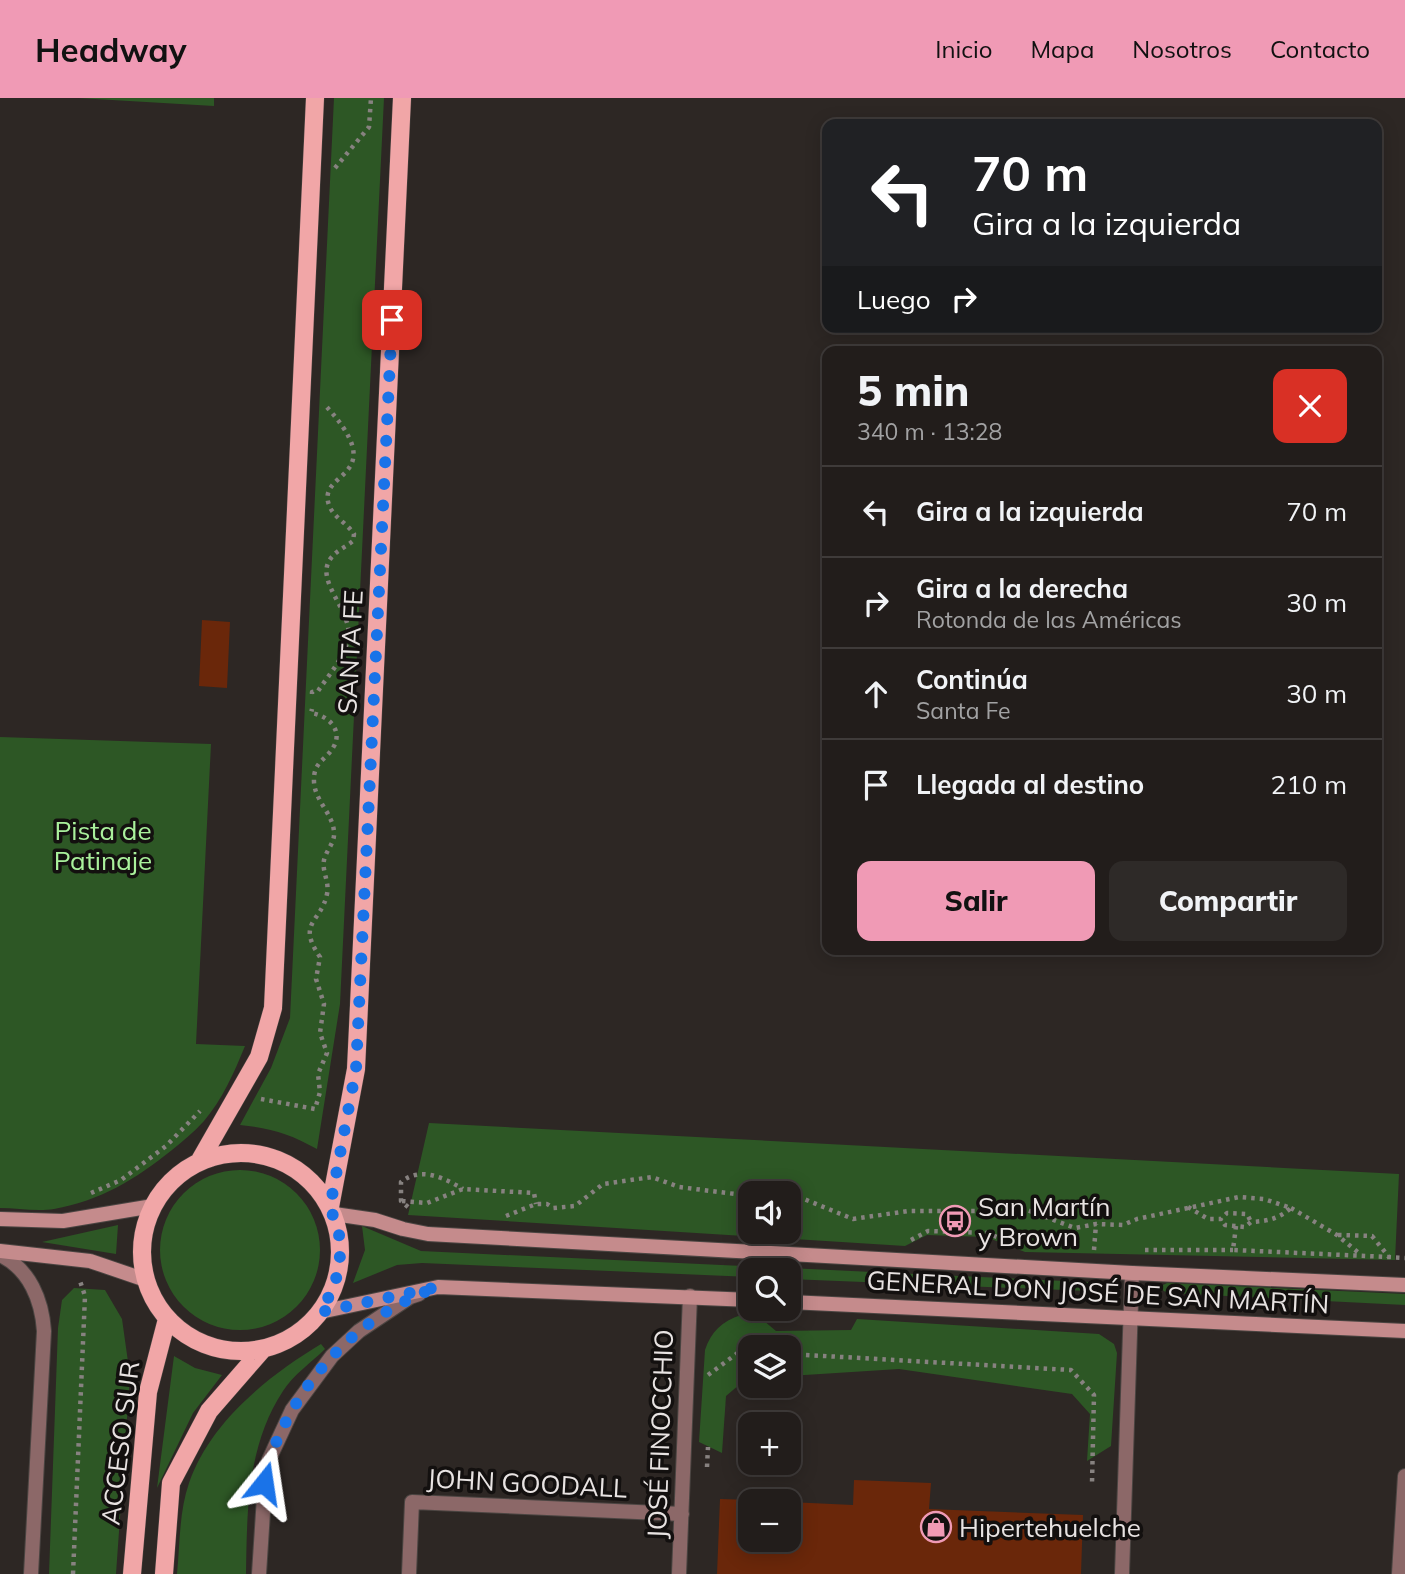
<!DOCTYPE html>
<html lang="es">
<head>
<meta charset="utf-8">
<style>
  :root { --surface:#221d1b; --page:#2e2a28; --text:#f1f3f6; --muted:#a2a2a3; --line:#3f3b3a; --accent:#f09ab5 }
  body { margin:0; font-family:Mulish,sans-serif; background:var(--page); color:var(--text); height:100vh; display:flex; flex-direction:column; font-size:26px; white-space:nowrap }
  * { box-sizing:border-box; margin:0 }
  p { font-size:23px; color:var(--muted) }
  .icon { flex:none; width:38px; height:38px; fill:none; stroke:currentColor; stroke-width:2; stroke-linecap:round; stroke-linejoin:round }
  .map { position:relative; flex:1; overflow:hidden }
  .details { position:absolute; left:822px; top:248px; width:560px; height:609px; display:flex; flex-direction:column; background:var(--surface); border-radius:14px; box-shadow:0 4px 18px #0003,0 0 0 2px var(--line) }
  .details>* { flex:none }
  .banner { position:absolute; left:822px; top:21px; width:560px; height:214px; border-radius:14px; box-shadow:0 4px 18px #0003,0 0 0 2px var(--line); background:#202124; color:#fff; overflow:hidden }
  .fabs { position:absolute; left:738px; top:1083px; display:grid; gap:14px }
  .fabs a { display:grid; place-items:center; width:63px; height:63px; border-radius:14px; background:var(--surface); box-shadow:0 4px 18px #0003,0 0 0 2px var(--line); font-size:35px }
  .pin { position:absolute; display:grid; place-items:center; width:60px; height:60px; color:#fff; margin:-30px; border-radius:14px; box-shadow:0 4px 10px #0006 }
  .me { position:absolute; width:77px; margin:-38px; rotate:15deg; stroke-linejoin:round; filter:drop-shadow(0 0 5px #0008) }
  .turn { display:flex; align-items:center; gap:24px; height:147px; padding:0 35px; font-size:32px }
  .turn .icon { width:91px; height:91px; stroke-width:2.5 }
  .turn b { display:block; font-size:49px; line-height:60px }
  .then { display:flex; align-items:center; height:66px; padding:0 35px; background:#0003; gap:14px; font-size:26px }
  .round { display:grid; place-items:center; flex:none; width:74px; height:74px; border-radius:14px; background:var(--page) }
  .overview { display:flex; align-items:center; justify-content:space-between; height:119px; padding:0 35px }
  h1 { font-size:42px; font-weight:800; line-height:52px }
  .action { display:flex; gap:14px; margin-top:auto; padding:14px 35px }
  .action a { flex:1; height:80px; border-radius:14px; background:var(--accent); color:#111; font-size:28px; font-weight:800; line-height:80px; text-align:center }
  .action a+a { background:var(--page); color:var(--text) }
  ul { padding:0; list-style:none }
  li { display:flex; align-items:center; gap:21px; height:91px; padding:0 35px; border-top:2px solid var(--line) }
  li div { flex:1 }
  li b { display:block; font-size:26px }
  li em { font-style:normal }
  header { display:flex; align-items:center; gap:42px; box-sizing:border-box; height:98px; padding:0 35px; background:var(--accent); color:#111 }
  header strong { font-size:33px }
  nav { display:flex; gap:38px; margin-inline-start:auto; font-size:24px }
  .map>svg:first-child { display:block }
  .green { fill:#2d5725; fill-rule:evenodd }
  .building { fill:#6a270a }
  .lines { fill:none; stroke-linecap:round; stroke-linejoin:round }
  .street-casing { stroke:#4b4542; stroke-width:16 }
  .secondary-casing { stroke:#4b4542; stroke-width:16 }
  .primary-casing { stroke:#4b4542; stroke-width:19 }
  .path { stroke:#878280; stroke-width:4.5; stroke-dasharray:3.5 5; stroke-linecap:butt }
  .street { stroke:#8c6868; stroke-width:14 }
  .secondary { stroke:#c58b8c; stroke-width:14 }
  .primary { stroke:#f1a6a7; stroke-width:18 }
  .route { stroke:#1a73e8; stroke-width:12; stroke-dasharray:0 21.6 }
  .labels { text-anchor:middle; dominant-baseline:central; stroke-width:7; stroke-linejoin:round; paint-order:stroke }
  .street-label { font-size:26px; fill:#e8e3e2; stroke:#13100f }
  .park-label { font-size:26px; fill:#aaf19c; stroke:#13100f }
  .poi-label { font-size:26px; fill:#e8e3e2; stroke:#13100f; text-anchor:start }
</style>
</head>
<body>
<header>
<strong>Headway</strong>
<nav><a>Inicio</a><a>Mapa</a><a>Nosotros</a><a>Contacto</a></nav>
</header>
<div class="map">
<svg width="1405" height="1476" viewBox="0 0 1405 1476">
  <rect width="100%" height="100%" fill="#2d2724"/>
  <path class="green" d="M78,0H214V8Z
    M334,0H384L340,906L317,1051C290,1036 271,1030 240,1027L271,970L290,920Z
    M0,639L211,646L196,946L245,948C234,975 222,1002 204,1023C194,1034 183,1043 172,1052C136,1081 100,1103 54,1111C37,1114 17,1110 0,1110Z
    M429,1025L1399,1076L1395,1162L1025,1154L986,1139L927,1137L905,1148L408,1117ZM751,1096H789V1134H751Z
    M160 1152a80 80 0 1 1 160 0a80 80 0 1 1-160 0Z
    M118,1127L116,1156L42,1144Z
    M362,1128L421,1153L1088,1184L1090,1189L1088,1193L789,1181V1172H751V1179L422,1165L397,1167L353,1185L365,1152Z
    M1167,1185L1405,1196V1207L1167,1195L1161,1191L1163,1187Z
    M74,1190L105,1192L122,1221L130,1278L116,1476H49L58,1230L62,1202Z
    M741,1217H757L776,1233L851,1232L857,1221L1099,1236L1114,1246L1117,1255L1111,1348L1087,1363L1090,1316L1072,1296L899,1271L789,1278V1250H751V1281H746L726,1298L722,1355L699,1344L705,1252C711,1234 722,1223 741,1217Z
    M321,1246L325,1251C312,1264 293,1277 283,1293C247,1348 247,1413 246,1476H177C180,1446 179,1414 189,1385C210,1324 268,1278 321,1246Z
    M174,1258L195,1270L222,1277L193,1315L157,1390Z"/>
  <path class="building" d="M202,522L230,524L227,590L199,588Z
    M854,1382L931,1385L929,1411L1083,1417L1081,1476H717L720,1401L751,1402V1442H789V1404L853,1407Z"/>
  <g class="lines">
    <g class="street-casing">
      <path id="street" d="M0,1157C30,1171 42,1203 44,1233L31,1476
        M259,1476L266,1368L292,1312L332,1258L359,1233L410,1199L419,1196
        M409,1476L412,1404L682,1416
        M679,1476L690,1198
        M1122,1476L1132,1175
        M1399,1476L1405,1378"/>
    </g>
    <g class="secondary-casing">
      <path id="secondary" d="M334,1116L375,1122L403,1131L428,1136L1132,1175L1405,1187
        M0,1121L63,1123L153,1108
        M0,1153L90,1163L146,1182
        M789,1204L1405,1233
        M320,1214L438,1189L751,1202"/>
    </g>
    <g class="primary-casing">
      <path id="primary" d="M142 1154a99 99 0 1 1 198 0a99 99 0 1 1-198 0Z
        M199,1064L259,959L273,910L315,0
        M330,1109L356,971L402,0
        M132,1476L148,1294L167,1221
        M164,1476L171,1385L209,1313L263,1251"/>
    </g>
    <path class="path" d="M335,70L369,29L371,0
      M312,596V594L318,593C328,578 344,560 348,541C354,513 313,483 331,460C337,452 346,449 353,443L354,436C347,425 333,419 329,407C316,372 394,381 324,306
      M261,1001L315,1011L320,994L318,976L327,955L320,935L324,906L316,881L320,859C296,824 321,825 327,796C330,783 320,771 325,759C328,750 335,744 334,734C333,716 315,703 314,684C313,663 326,663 334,648C343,631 327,617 311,615L312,611
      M91,1095L121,1082L166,1048L200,1013
      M789,1098L804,1101L853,1121L908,1113H975L996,1106L1027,1112L1075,1130L1096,1126L1123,1127L1137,1121L1239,1099L1264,1101L1291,1110C1278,1121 1268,1123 1251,1124L1245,1129L1225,1127L1221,1121
      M402,1103L427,1105L463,1091L534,1095L536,1106
      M408,1109L401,1103V1084C421,1068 444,1080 463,1091
      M1188,1109L1208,1121H1221L1227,1115L1247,1116L1251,1124
      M1291,1110L1337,1137L1360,1156
      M506,1118L536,1106H547L553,1110L575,1108L603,1086L652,1079L679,1089L751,1098
      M1236,1128L1233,1152L1389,1159
      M1338,1137L1372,1138L1389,1159L1405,1160
      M911,1142L928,1133L987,1135L1017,1147
      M1094,1152L1096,1126
      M1145,1152H1233
      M789,1256L1071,1272L1094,1297L1092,1385
      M708,1277L739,1254H751
      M707,1369L708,1349
      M73,1476L85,1198L80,1183"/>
    <use href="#street" class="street"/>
    <use href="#secondary" class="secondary"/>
    <use href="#primary" class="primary"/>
  </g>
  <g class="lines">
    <path class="route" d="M264,1385C266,1366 273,1351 281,1334C311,1268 369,1213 438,1189L320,1214L334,1190L340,1163L339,1135L330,1109L356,971L392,222"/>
  </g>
  <defs>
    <g id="bus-ring" transform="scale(1.575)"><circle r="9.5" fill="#13100f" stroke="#f09ab5" stroke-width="1.5"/><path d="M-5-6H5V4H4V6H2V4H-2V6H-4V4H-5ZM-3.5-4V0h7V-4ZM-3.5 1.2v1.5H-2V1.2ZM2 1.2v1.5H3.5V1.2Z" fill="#f09ab5"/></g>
    <g id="shop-ring" transform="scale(1.575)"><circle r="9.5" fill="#13100f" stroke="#f09ab5" stroke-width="1.5"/><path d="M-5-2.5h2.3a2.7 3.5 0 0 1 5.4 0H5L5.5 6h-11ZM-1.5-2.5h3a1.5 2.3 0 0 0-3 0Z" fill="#f09ab5"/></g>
  </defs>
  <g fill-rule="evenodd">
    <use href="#bus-ring" x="955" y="1123"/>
    <use href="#shop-ring" x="936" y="1429"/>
  </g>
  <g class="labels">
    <g class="street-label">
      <text transform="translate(350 554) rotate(-87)">SANTA FE</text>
      <text transform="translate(1098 1194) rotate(3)">GENERAL DON JOSÉ DE SAN MARTÍN</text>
      <text transform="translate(660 1336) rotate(-88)">JOSÉ FINOCCHIO</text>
      <text transform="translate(120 1345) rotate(-83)">ACCESO SUR</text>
      <text transform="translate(527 1385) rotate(3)">JOHN GOODALL</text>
    </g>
    <g class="park-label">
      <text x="103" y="732">Pista de<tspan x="103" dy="30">Patinaje</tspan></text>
    </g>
    <g class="poi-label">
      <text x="978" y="1108">San Martín<tspan x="978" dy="30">y Brown</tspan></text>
      <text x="959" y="1429">Hipertehuelche</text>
    </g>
  </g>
</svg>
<div class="fabs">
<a><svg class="icon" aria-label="sound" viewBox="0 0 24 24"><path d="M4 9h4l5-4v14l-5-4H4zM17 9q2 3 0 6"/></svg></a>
<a><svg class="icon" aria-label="search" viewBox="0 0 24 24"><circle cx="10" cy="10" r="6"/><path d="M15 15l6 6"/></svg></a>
<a><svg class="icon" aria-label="layers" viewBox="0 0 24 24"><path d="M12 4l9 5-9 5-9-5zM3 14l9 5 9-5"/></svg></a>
<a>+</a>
<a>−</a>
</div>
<div class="pin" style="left:392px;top:222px;background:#d93025"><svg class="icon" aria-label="arrive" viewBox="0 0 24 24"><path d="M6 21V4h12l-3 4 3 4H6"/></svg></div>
<svg class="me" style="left:264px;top:1385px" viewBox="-20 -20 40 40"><path d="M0-17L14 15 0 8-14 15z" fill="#1a73e8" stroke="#fff" stroke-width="4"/></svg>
<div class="banner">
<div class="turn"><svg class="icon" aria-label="left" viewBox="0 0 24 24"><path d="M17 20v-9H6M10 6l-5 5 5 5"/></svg><div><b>70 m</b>Gira a la izquierda</div></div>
<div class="then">Luego<svg class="icon" aria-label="right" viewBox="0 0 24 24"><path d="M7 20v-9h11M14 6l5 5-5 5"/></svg></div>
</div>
<section class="details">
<div class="overview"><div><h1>5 min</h1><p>340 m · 13:28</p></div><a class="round" style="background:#d93025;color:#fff"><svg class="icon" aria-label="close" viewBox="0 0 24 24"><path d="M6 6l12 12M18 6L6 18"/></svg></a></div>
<ul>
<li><svg class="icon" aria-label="left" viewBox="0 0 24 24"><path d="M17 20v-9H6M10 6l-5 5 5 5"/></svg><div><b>Gira a la izquierda</b></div><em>70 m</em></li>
<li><svg class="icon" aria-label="right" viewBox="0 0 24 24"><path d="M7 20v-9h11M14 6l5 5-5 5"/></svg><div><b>Gira a la derecha</b><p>Rotonda de las Américas</p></div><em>30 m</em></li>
<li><svg class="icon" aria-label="ahead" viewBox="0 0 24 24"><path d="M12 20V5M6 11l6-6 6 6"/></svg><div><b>Continúa</b><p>Santa Fe</p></div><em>30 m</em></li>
<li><svg class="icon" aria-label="arrive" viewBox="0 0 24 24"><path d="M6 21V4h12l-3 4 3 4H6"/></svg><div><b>Llegada al destino</b></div><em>210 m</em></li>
</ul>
<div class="action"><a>Salir</a><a>Compartir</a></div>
</section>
</div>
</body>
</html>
